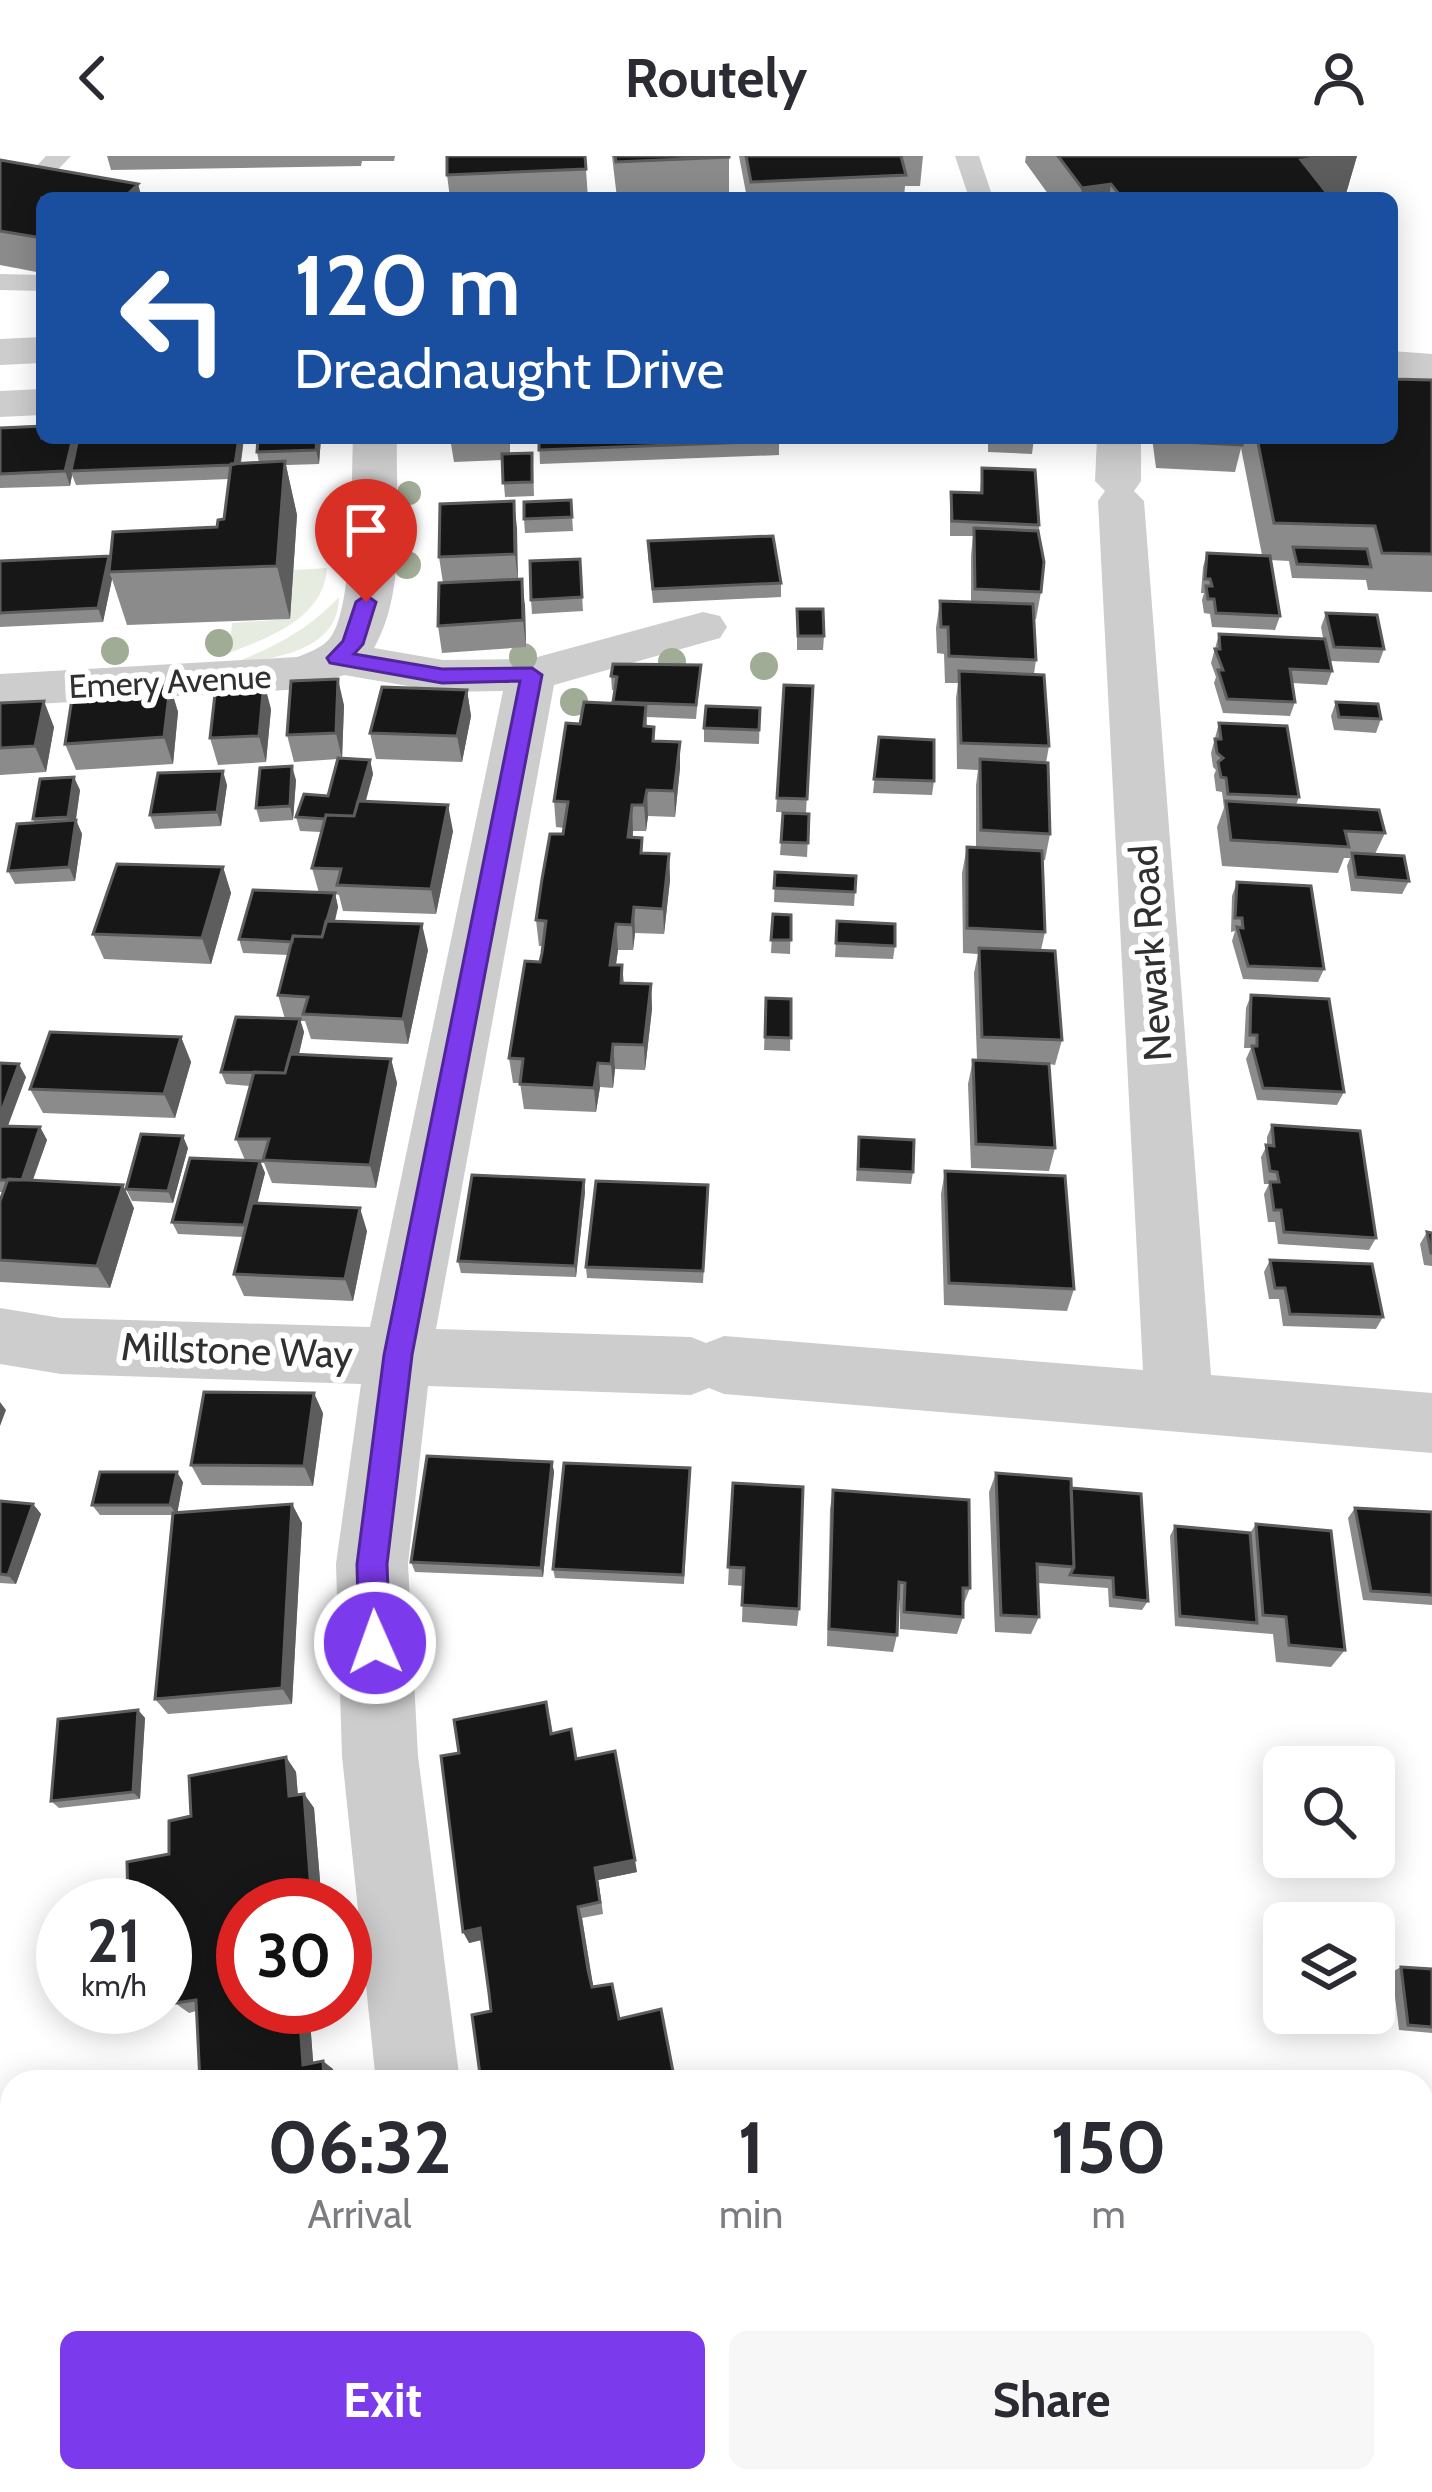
<!DOCTYPE html>
<html lang="en">
<head>
<meta charset="utf-8">
<style>
  :root { --surface:#fff; --page:#f7f7f7; --text:#2b2b33; --muted:#7c7c81; --accent:#7c3aed }
  body { margin:0; font-family:Cabin,sans-serif; background:var(--page); color:var(--text); height:100vh; display:flex; flex-direction:column; font-size:45px; white-space:nowrap }
  * { box-sizing:border-box; margin:0 }
  p { font-size:39px; color:var(--muted) }
  .icon { flex:none; width:66px; height:66px; fill:none; stroke:currentColor; stroke-width:2; stroke-linecap:round; stroke-linejoin:round }
  .map { position:relative; flex:1; overflow:hidden }
  .drawer { position:absolute; left:0px; top:1914px; width:1434px; height:423px; display:flex; flex-direction:column; background:var(--surface); border-radius:36px 36px 0 0; box-shadow:0 6px 30px #0003 }
  .drawer>* { flex:none }
  .guide { position:absolute; left:36px; top:36px; width:1362px; height:252px; border-radius:18px; box-shadow:0 6px 30px #0003; background:#1a4fa0; color:#fff; overflow:hidden }
  .fabs { position:absolute; left:1263px; top:1590px; display:grid; gap:24px }
  .fabs a { display:grid; place-items:center; width:132px; height:132px; border-radius:18px; background:var(--surface); box-shadow:0 6px 30px #0003; font-size:60px }
  .speed { position:absolute; left:36px; top:1722px; display:flex; gap:24px; font-size:60px; font-weight:700; text-align:center }
  .speed>* { display:grid; place-content:center; width:156px; height:156px; border-radius:50%; background:var(--surface); box-shadow:0 6px 30px #0003; line-height:1 }
  .speed small { font-size:30px; font-weight:400 }
  .speed .limit { border:18px solid #d22; background:#fff; color:#111 }
  .pin { position:absolute; display:grid; place-items:center; width:102px; height:102px; color:#fff; margin:-123px -51px; border-radius:50% 50% 50% 0; rotate:-45deg; box-shadow:0 0 12px #0007 }
  .pin .icon { rotate:45deg }
  .me { position:absolute; width:132px; margin:-66px; rotate:358deg; stroke-linejoin:round; filter:drop-shadow(0 0 9px #0008) }
  .turn { display:flex; align-items:center; gap:42px; height:252px; padding:0 60px; font-size:54px }
  .turn .icon { width:156px; height:156px; stroke-width:2.5 }
  .turn b { display:block; font-size:84px; line-height:102px }
  .eta { display:flex; justify-content:space-evenly; align-items:center; height:204px; text-align:center }
  .eta b { font-size:72px; font-weight:800; line-height:84px }
  .button { display:flex; gap:24px; margin-top:auto; padding:24px 60px }
  .button a { flex:1; height:138px; border-radius:18px; background:var(--accent); color:#fff; font-size:48px; font-weight:800; line-height:138px; text-align:center }
  .button a+a { background:var(--page); color:var(--text) }
  header { display:flex; justify-content:space-between; align-items:center; height:156px; padding:0 60px; background:var(--surface); font-size:54px; font-weight:800 }
  .map>svg:first-child { display:block }
  .green { fill:#e6ecdf }
  .lines { fill:none; stroke-linecap:round; stroke-linejoin:round }
  .service { fill:#cdcdcd; fill-rule:evenodd }
  .minor { fill:#cdcdcd; fill-rule:evenodd }
  .tertiary { fill:#cdcdcd; fill-rule:evenodd }
  .tree { fill:#a0ac96 }
  .wall { fill:#8b8b8b }
  .shaded-wall { fill:#5d5d5d }
  .building { fill:#171717; stroke:#5d5d5d; stroke-width:3 }
  .route { fill:#7c3aed; stroke:#51269a; stroke-width:3 }
  .labels { text-anchor:middle; dominant-baseline:central; stroke-width:12; stroke-linejoin:round; paint-order:stroke }
  .far-street-label { font-size:33px; fill:#303030; stroke:#fff }
  .street-label { font-size:39px; fill:#303030; stroke:#fff }
</style>
</head>
<body>
<header><svg class="icon" aria-label="back" viewBox="0 0 24 24"><path d="M15 5l-7 7 7 7"/></svg>Routely<svg class="icon" aria-label="person" viewBox="0 0 24 24"><circle cx="12" cy="8" r="4"/><path d="M4 21q1-7 8-7t8 7"/></svg></header>
<div class="map">
<svg width="1432" height="2336" viewBox="0 0 1432 2336">
  <rect width="100%" height="100%" fill="#fff"/>
  <path class="green" d="M327,412C324,462 270,481 229,497L232,467L289,463L293,414Z
    M339,441C339,494 276,503 234,507C276,490 308,474 339,441Z"/>
  <g class="lines">
    <path class="service" d="M46,0H71L46,26H30L26,21Z
      M955,0H979L993,42H969Z
      M0,118L42,119V135L0,134Z"/>
    <path class="minor" d="M42,233V259L0,261V235Z
      M353,282H397C395,348 408,433 374,492L443,504L530,503L703,456L720,460L727,471L720,482L554,529L436,1173L691,1181L706,1187L724,1180L1143,1214L1098,345L1105,335L1095,325L1097,282H1141V325L1134,335L1144,345L1211,1219L1432,1237V1297L724,1238L709,1232L691,1239L428,1230L408,1408L418,1600L460,1926H376L342,1600L336,1408L361,1228L61,1218L0,1208V1152L61,1162L370,1171L503,535L443,536L344,519L304,533L0,550V518L297,501C308,497 322,492 330,482C354,452 351,324 353,282Z
      M418,2325H512L514,2336H420Z
      M742,2325H874L870,2336H738Z"/>
    <path class="tertiary" d="M42,181V207L0,209V183Z
      M1392,195L1432,198V224L1392,221Z"/>
  </g>
  <g class="tree">
    <circle cx="409" cy="337" r="12"/>
    <circle cx="407" cy="409" r="14"/>
    <circle cx="219" cy="487" r="14"/>
    <circle cx="115" cy="495" r="14"/>
    <circle cx="523" cy="501" r="14"/>
    <circle cx="672" cy="506" r="14"/>
    <circle cx="764" cy="510" r="14"/>
    <circle cx="574" cy="546" r="14"/>
  </g>
  <path class="wall" d="M107,0H395L394,5H362L361,10L111,14Z
    M585,0L588,42H450L447,19Z
    M612,0H729V37L617,42Z
    M739,0H923L920,30H905L904,42H747Z
    M1026,0H1357L1345,41L1335,42H1051L1025,6Z
    M0,4L42,42V117L0,109Z
    M1432,224V436L1368,434L1366,424L1292,422L1289,405L1270,404L1280,460L1275,474L1212,471L1210,458L1204,457L1202,444L1204,437H1201L1203,411L1207,397L1262,399L1241,292L1235,316L1156,312L1152,282H1392Z
    M0,272L42,282H244L241,308L259,307L257,296L258,282H321L319,308L286,309L297,359L290,463L127,469L112,423L103,466L0,471V405H110L217,371L224,363L229,323L76,329L72,319L70,330L0,332Z
    M450,282H510V298L533,311L534,340L505,341L502,304L454,306Z
    M539,282L779,285V299L540,308Z
    M988,282H1034L1032,298L988,296Z
    M982,312L1039,369L1041,436L1036,463H1034L1036,504L1034,518L1049,590L1046,607L1050,678L1045,704H1042L1045,776L1041,794L1062,884L1055,909L1049,908L1055,992L1049,1015L971,1012L968,928L973,904H977L974,817L978,798L963,797L962,717L967,691L976,692V629L978,614L957,613L956,542L958,527H945L944,498L937,497L936,472L940,445L971,446V399L973,380H950V350L951,336L980,337Z
    M571,344L573,375L525,377L524,363Z
    M514,345L518,423L525,450L526,491L442,497L438,470L443,427L439,401Z
    M648,399L781,427V441L653,447Z
    M580,403L583,455L532,458L531,444Z
    M797,453L824,480L823,494H797Z
    M1326,457L1384,493L1379,507L1330,505L1332,515L1327,529L1292,527L1295,546L1290,560L1223,557L1214,527L1216,521L1211,507L1219,478L1323,482L1321,471Z
    M701,509L696,563L647,561V570L654,585L680,612L675,661L648,660L646,675H633V681L643,697L669,698L670,724L664,778L635,777L633,794H618L616,809H622L624,827L651,828L652,853L645,914L615,913L613,932L600,931L596,956L524,953L520,927H513L509,902L540,806L543,790H539L536,764L564,672L556,671L554,645L580,568L614,547L615,534H612L611,520Z
    M784,529L813,530L806,657L776,656Z
    M170,530L178,556L173,608L76,614L65,588Z
    M467,534L471,560L462,606L376,603L370,577Z
    M1336,546L1381,563L1376,577L1334,574L1331,560Z
    M0,547L54,571L46,616L0,619Z
    M344,549L342,602L370,604L373,618L366,645L453,675L436,758L343,755L339,739L335,738L338,751L335,765L428,794L408,888L311,883L305,865H300L304,876L299,898L391,903L397,927L376,1032L272,1027L264,1007H261L265,1017L257,1047L367,1075L353,1145L244,1140L234,1118L243,1081L178,1078L172,1066L245,1004L236,983L250,930L226,928L221,916L285,863L278,839L288,799L243,797L239,783L319,737L312,712L321,676L300,675L296,661L328,640L338,603L294,606L287,579Z
    M760,552L759,588L704,586V572Z
    M271,553L266,606L218,609L210,582Z
    M1219,567L1299,641L1296,649L1385,677L1375,698L1409,725L1402,738L1351,735L1347,710L1350,702H1344L1338,717L1222,710L1217,671L1224,652L1222,636L1216,635L1214,619L1216,614L1213,611L1211,597Z
    M879,581L934,625L932,639L873,637Z
    M296,624L293,664L260,666L256,652Z
    M227,629L221,670L155,673L150,659Z
    M80,634L76,664L82,678L75,725L15,728L8,715L35,667L33,663Z
    M783,657L809,658L807,701L780,699Z
    M223,711L231,737L211,808L104,803L93,778Z
    M775,716L856,720L854,750L774,746Z
    M1237,726L1324,813L1318,826L1243,823L1232,785L1235,775L1231,776L1232,740Z
    M773,758L791,759L790,798L771,797Z
    M837,765L895,790L893,803L835,801Z
    M1251,839L1344,936L1337,949L1257,944L1246,903L1251,892H1244L1246,852Z
    M766,842L791,843L790,895L764,894Z
    M181,881L191,906L175,962L43,957L30,933Z
    M0,907L26,921L8,970L40,971L47,984L33,1024L134,1052L110,1132L0,1126V1045L3,1036H0Z
    M1272,969L1376,1082L1369,1094L1278,1088L1275,1066H1268L1264,1038L1269,1028H1264L1261,1001L1267,989V981Z
    M859,981L913,1016L911,1028L856,1025Z
    M188,992L173,1047L132,1045L126,1033Z
    M945,1015L1074,1133L1067,1155L944,1149L941,1038Z
    M585,1036L576,1121L461,1117L458,1105Z
    M708,1041L703,1127L587,1122L586,1111Z
    M1427,1076L1432,1077V1110L1424,1109L1420,1088Z
    M1270,1104L1383,1161L1376,1173L1283,1170L1279,1143H1269L1264,1116Z
    M323,1257L313,1330L202,1329L191,1309Z
    M552,1306L554,1316L543,1421L415,1416L411,1406Z
    M690,1312L684,1428L555,1422L553,1413Z
    M996,1317L1071,1332L1148,1445L1142,1454L1109,1451L1108,1432L1038,1427L1039,1461L1031,1478L995,1476L989,1336Z
    M183,1326L177,1356L292,1348L302,1367L292,1548L168,1558L155,1543L172,1359H100L92,1349Z
    M733,1327L799,1453L797,1470L742,1466L743,1430L728,1429Z
    M833,1334L970,1432L963,1450V1461L957,1478L900,1473V1445L899,1444L897,1479L893,1496L827,1490L830,1353Z
    M0,1345L33,1348L41,1358L16,1428L0,1427Z
    M1355,1352L1432,1356V1449L1363,1444L1348,1362Z
    M1256,1368L1345,1494L1331,1511L1276,1506L1273,1478L1175,1470L1170,1380L1175,1370L1250,1377Z
    M138,1554L145,1562L140,1643L59,1652L51,1645Z
    M550,1561L553,1578L577,1603L637,1716L598,1724L603,1758L582,1762L593,1831L675,1926L491,1855L481,1784L469,1787L459,1597Z
    M286,1601L296,1616L298,1639L304,1638L314,1652L322,1749H243L309,1851L313,1907L333,1913L334,1926L196,1855L189,1857L175,1847L174,1826L165,1827V1749L169,1698L191,1660Z
    M1401,1811L1432,1813V1877L1399,1874L1392,1816Z"/>
  <path class="shaded-wall" d="M1338,0H1357L1345,41L1292,42L1301,4Z
    M138,28L142,42H124Z
    M1111,28L1109,42H1080L1082,32Z
    M73,282H80L71,315L72,319L70,330L65,315Z
    M239,282H244L238,323L235,309Z
    M317,282H321L319,308L316,294Z
    M285,305L297,359L290,463L277,410Z
    M514,345L517,372L518,425L515,398Z
    M109,400L113,414L109,416L112,423L103,466L98,452Z
    M522,423L525,450L526,491L523,464Z
    M338,523L344,549L342,603L336,577Z
    M264,526L271,553L266,606L259,580Z
    M170,530L178,556L173,608L164,581Z
    M467,534L471,560L462,606L457,580Z
    M44,545L54,571L46,616L35,590Z
    M680,586V612L675,661L674,635Z
    M370,604L373,618L356,678L353,665Z
    M292,610L296,624L293,664L290,650Z
    M223,615L227,629L221,670L217,656Z
    M74,621L80,634L74,675L68,661Z
    M647,634L648,660L646,675L644,649Z
    M448,649L453,675L436,758L431,733Z
    M632,649L633,675L629,707L628,681Z
    M76,664L82,678L75,725L69,711Z
    M669,698L670,724L664,778L663,753Z
    M223,711L231,737L211,808L202,782Z
    M335,737L338,751L326,800L322,787Z
    M634,751L635,777L633,794L632,769Z
    M422,768L428,794L408,888L403,863Z
    M616,768L618,794L612,834L610,809Z
    M651,828L652,853L645,914L644,889Z
    M300,863L304,876L291,932L286,919Z
    M181,881L191,906L175,962L164,938Z
    M613,888L615,913L613,932L611,908Z
    M391,903L397,927L376,1032L370,1009Z
    M598,907L600,931L596,956L594,932Z
    M19,908L26,921L5,977L0,968V959Z
    M40,971L47,984L28,1037L21,1025Z
    M183,980L188,992L173,1047L168,1035Z
    M260,1005L265,1017L249,1081L244,1069Z
    M584,1024L585,1036L576,1121L575,1110Z
    M123,1029L134,1052L110,1132L97,1110Z
    M360,1052L367,1075L353,1145L345,1123Z
    M314,1237L323,1257L313,1330L304,1310Z
    M0,1246L6,1254L0,1270Z
    M552,1306L554,1316L543,1421L541,1412Z
    M177,1316L183,1326L177,1359L170,1349Z
    M33,1348L41,1358L16,1428L8,1419Z
    M292,1348L302,1367L292,1548L282,1532Z
    M138,1554L145,1562L140,1643L133,1636Z
    M286,1601L296,1616L299,1654L289,1640Z
    M304,1638L314,1652L322,1749H312Z
    M635,1704L637,1716L598,1724L603,1758L595,1712Z
    M578,1751L582,1762L595,1841L592,1831Z
    M480,1772L486,1783L469,1787L463,1776Z
    M173,1813L187,1823L165,1827V1814Z
    M299,1851H309L314,1917L303,1909Z
    M323,1905L333,1913L334,1926H324Z
    M0,2274H3L2,2336H0Z
    M377,2325H387V2330L377,2333Z"/>
  <path class="building" d="M447,0H585L586,13L447,19Z
    M615,0H729V1L616,6Z
    M746,0H901L906,19L751,26Z
    M1058,0H1338L1301,4L1331,42H1122L1111,28L1082,32Z
    M0,4L138,28L124,42H42V82L0,75Z
    M1392,223L1432,224V398L1382,397L1375,370L1274,367L1257,282H1392Z
    M42,270V282H73L65,315L0,318V272Z
    M78,282H239L235,308L231,309L71,315Z
    M258,282H317L316,294L257,296Z
    M539,282H779V285L539,294Z
    M992,282H1034V284Z
    M1161,282H1241L1242,289L1162,285Z
    M532,297V326L503,327L502,298Z
    M285,305L277,410L109,416L113,376L217,371L218,364L224,363L231,308Z
    M982,312L1035,314L1039,369L952,365L951,336L982,337Z
    M571,344L572,361L524,363V346Z
    M514,345L515,398L439,401L440,348Z
    M974,372L1038,375L1044,406L1041,436L975,433Z
    M773,380L781,427L653,433L648,385Z
    M1293,391L1367,393L1371,411L1297,408Z
    M1207,397L1270,400L1280,460L1216,457L1214,443H1208L1206,430H1212L1210,423H1205Z
    M109,400L98,452L0,457V405Z
    M580,403L582,441L531,444L530,405Z
    M522,423L523,464L438,470L439,427Z
    M940,445L1033,448L1036,504L949,500L948,471H941Z
    M797,453H823L824,480H798Z
    M1326,457L1377,459L1384,493L1334,491Z
    M1219,478L1325,483L1332,515L1290,513L1295,546L1227,543L1218,514H1223L1215,493H1220Z
    M613,508L701,509L696,549L613,546L617,521L611,520Z
    M959,515L1044,519L1049,590L961,587Z
    M338,523L336,577L287,579L291,525Z
    M264,526L259,580L210,582L216,529Z
    M784,529L813,530L807,643L777,642Z
    M170,530L164,581L65,588L73,536Z
    M382,531L467,534L457,580L370,577Z
    M44,545L35,590L0,592V547Z
    M584,546L646,549L644,570L654,571L653,585L680,586L674,635L647,634L644,649H632L628,681L642,682L641,697L669,698L663,753L634,751L632,769L616,768L610,809H622L621,827L651,828L644,889L613,888L611,908L598,907L594,932L520,928L523,903L509,902L517,853L525,805L540,806L542,797L546,765L536,764L542,723L550,678H563L568,646L554,645L566,567L580,568Z
    M1336,546L1378,548L1381,563L1339,561Z
    M706,550L760,552L759,574L704,572Z
    M1219,567L1287,570L1299,641L1228,638L1226,622L1221,621L1218,606L1223,602L1217,597L1215,583H1221Z
    M879,581L934,584V625L874,623Z
    M338,602L370,604L354,660L326,659L325,663L296,661L304,638L328,640Z
    M980,603L1048,607L1050,678L981,674Z
    M292,610L290,650L256,652L260,612Z
    M223,615L217,656L150,659L158,617Z
    M74,621L68,661L33,663L40,623Z
    M358,645L448,649L431,733L337,729L341,713L312,712L326,659L354,660Z
    M1226,645L1379,654L1385,677L1345,675L1349,691L1231,684Z
    M783,657L809,658L808,687L781,686Z
    M76,664L69,711L8,715L17,668Z
    M967,691L1042,695L1045,776L967,772Z
    M1352,697L1404,700L1409,725L1356,721Z
    M117,708L223,711L202,782L93,778Z
    M775,716L856,720L855,736L774,732Z
    M1237,726L1311,730L1324,813L1248,810L1237,771L1243,772L1242,762H1235Z
    M253,734L335,737L322,781L293,780L292,786L239,783Z
    M773,758L791,759V784H771Z
    M326,765L422,768L403,863L303,858L308,841L278,839L293,780L322,781Z
    M837,765L895,768V790L836,787Z
    M979,792L1055,795L1062,884L982,881Z
    M1251,839L1329,843L1344,936L1263,932L1252,890H1257V879H1250Z
    M766,842L791,843V882L765,881Z
    M236,861L300,863L285,917L221,916Z
    M50,876L181,881L164,938L30,933Z
    M290,898L391,903L370,1009L263,1004L269,983H236L254,916L285,917Z
    M973,904L1049,908L1055,992L976,988Z
    M0,907L19,908L0,959Z
    M1272,969L1360,975L1376,1082L1284,1076L1281,1054H1274L1270,1026H1279L1277,1016L1270,1015L1266,989L1274,990Z
    M0,970L40,971L22,1024H0Z
    M141,978L183,980L168,1035L126,1033Z
    M859,981L914,984L913,1016L858,1013Z
    M190,1002L260,1005L244,1069L172,1066Z
    M945,1015L1065,1020L1074,1133L949,1127Z
    M472,1019L584,1024L575,1110L458,1105Z
    M8,1023L123,1029L97,1110L0,1104V1045Z
    M596,1025L708,1029L703,1115L586,1111Z
    M252,1047L360,1052L345,1123L234,1118Z
    M1427,1076L1432,1077V1097H1431Z
    M1270,1104L1372,1108L1383,1161L1290,1158L1285,1132H1275Z
    M204,1236L314,1237L304,1310L191,1309Z
    M427,1300L552,1306L541,1412L411,1406Z
    M564,1307L690,1312L683,1419L553,1413Z
    M100,1316H177L170,1349H92Z
    M996,1317L1071,1323L1074,1411L1037,1408L1039,1461L1001,1459Z
    M733,1327L803,1331L799,1453L742,1449L744,1412L728,1411Z
    M1071,1332L1141,1338L1148,1445L1114,1441L1113,1422L1070,1419L1074,1411Z
    M833,1334L969,1344L970,1432H963V1461L904,1456L905,1427L899,1426L897,1479L829,1473Z
    M0,1345L33,1348L8,1419L0,1418Z
    M292,1348L282,1532L155,1543L173,1357Z
    M1355,1352L1432,1356V1439L1371,1435Z
    M1256,1368L1331,1375L1345,1494L1289,1489L1286,1461L1263,1459Z
    M1175,1370L1250,1377L1257,1467L1180,1460Z
    M546,1546L551,1578L571,1573L576,1603L615,1595L635,1704L595,1712L600,1746L578,1751L588,1814L592,1831L612,1828L619,1863L661,1853L675,1926H481L472,1859L491,1855L489,1837L480,1772L463,1776L441,1600L459,1597L454,1564Z
    M138,1554L133,1636L51,1645L58,1563Z
    M286,1601L289,1640L304,1638L312,1749H243V1851H299L303,1909L323,1905L324,1926H200L196,1844L175,1847L173,1813L165,1814V1749H128L127,1706L169,1698V1665L191,1660L189,1620Z
    M1401,1811L1432,1813V1871L1408,1869Z
    M12,2137V2253L0,2256V2139Z
    M203,2325H377V2333L367,2336H204Z"/>
  <path class="route" d="M366,439L376,446L363,488L354,498L442,513L532,512L542,519L412,1199L387,1408L390,1487L386,1497L375,1501L364,1497L359,1487L357,1408L384,1199L520,525L442,527L330,507L327,502L343,485L356,446Z"/>
  <g class="labels">
    <g class="far-street-label">
      <text transform="translate(170 525) rotate(-3)">Emery Avenue</text>
    </g>
    <g class="street-label">
      <text transform="translate(1150 797) rotate(-94)">Newark Road</text>
      <text transform="translate(237 1194) rotate(2)">Millstone Way</text>
    </g>
  </g>
</svg>
<div class="fabs">
<a><svg class="icon" aria-label="search" viewBox="0 0 24 24"><circle cx="10" cy="10" r="6"/><path d="M15 15l6 6"/></svg></a>
<a><svg class="icon" aria-label="layers" viewBox="0 0 24 24"><path d="M12 4l9 5-9 5-9-5zM3 14l9 5 9-5"/></svg></a>
</div>
<div class="speed"><div>21<small>km/h</small></div><div class="limit">30</div></div>
<div class="pin" style="left:366px;top:446px;background:#d93025"><svg class="icon" aria-label="arrive" viewBox="0 0 24 24"><path d="M6 21V4h12l-3 4 3 4H6"/></svg></div>
<svg class="me" style="left:375px;top:1487px" viewBox="-20 -20 40 40"><circle r="17" fill="#7c3aed" stroke="#fff" stroke-width="3"/><path d="M0-11L8 9 0 5-8 9z" fill="#fff"/></svg>
<div class="guide">
<div class="turn"><svg class="icon" aria-label="left" viewBox="0 0 24 24"><path d="M17 20v-9H6M10 6l-5 5 5 5"/></svg><div><b>120 m</b>Dreadnaught Drive</div></div>
</div>
<section class="drawer">
<div class="eta">
<div><b>06:32</b><p>Arrival</p></div>
<div><b>1</b><p>min</p></div>
<div><b>150</b><p>m</p></div>
</div>
<div class="button"><a>Exit</a><a>Share</a></div>
</section>
</div>
</body>
</html>
